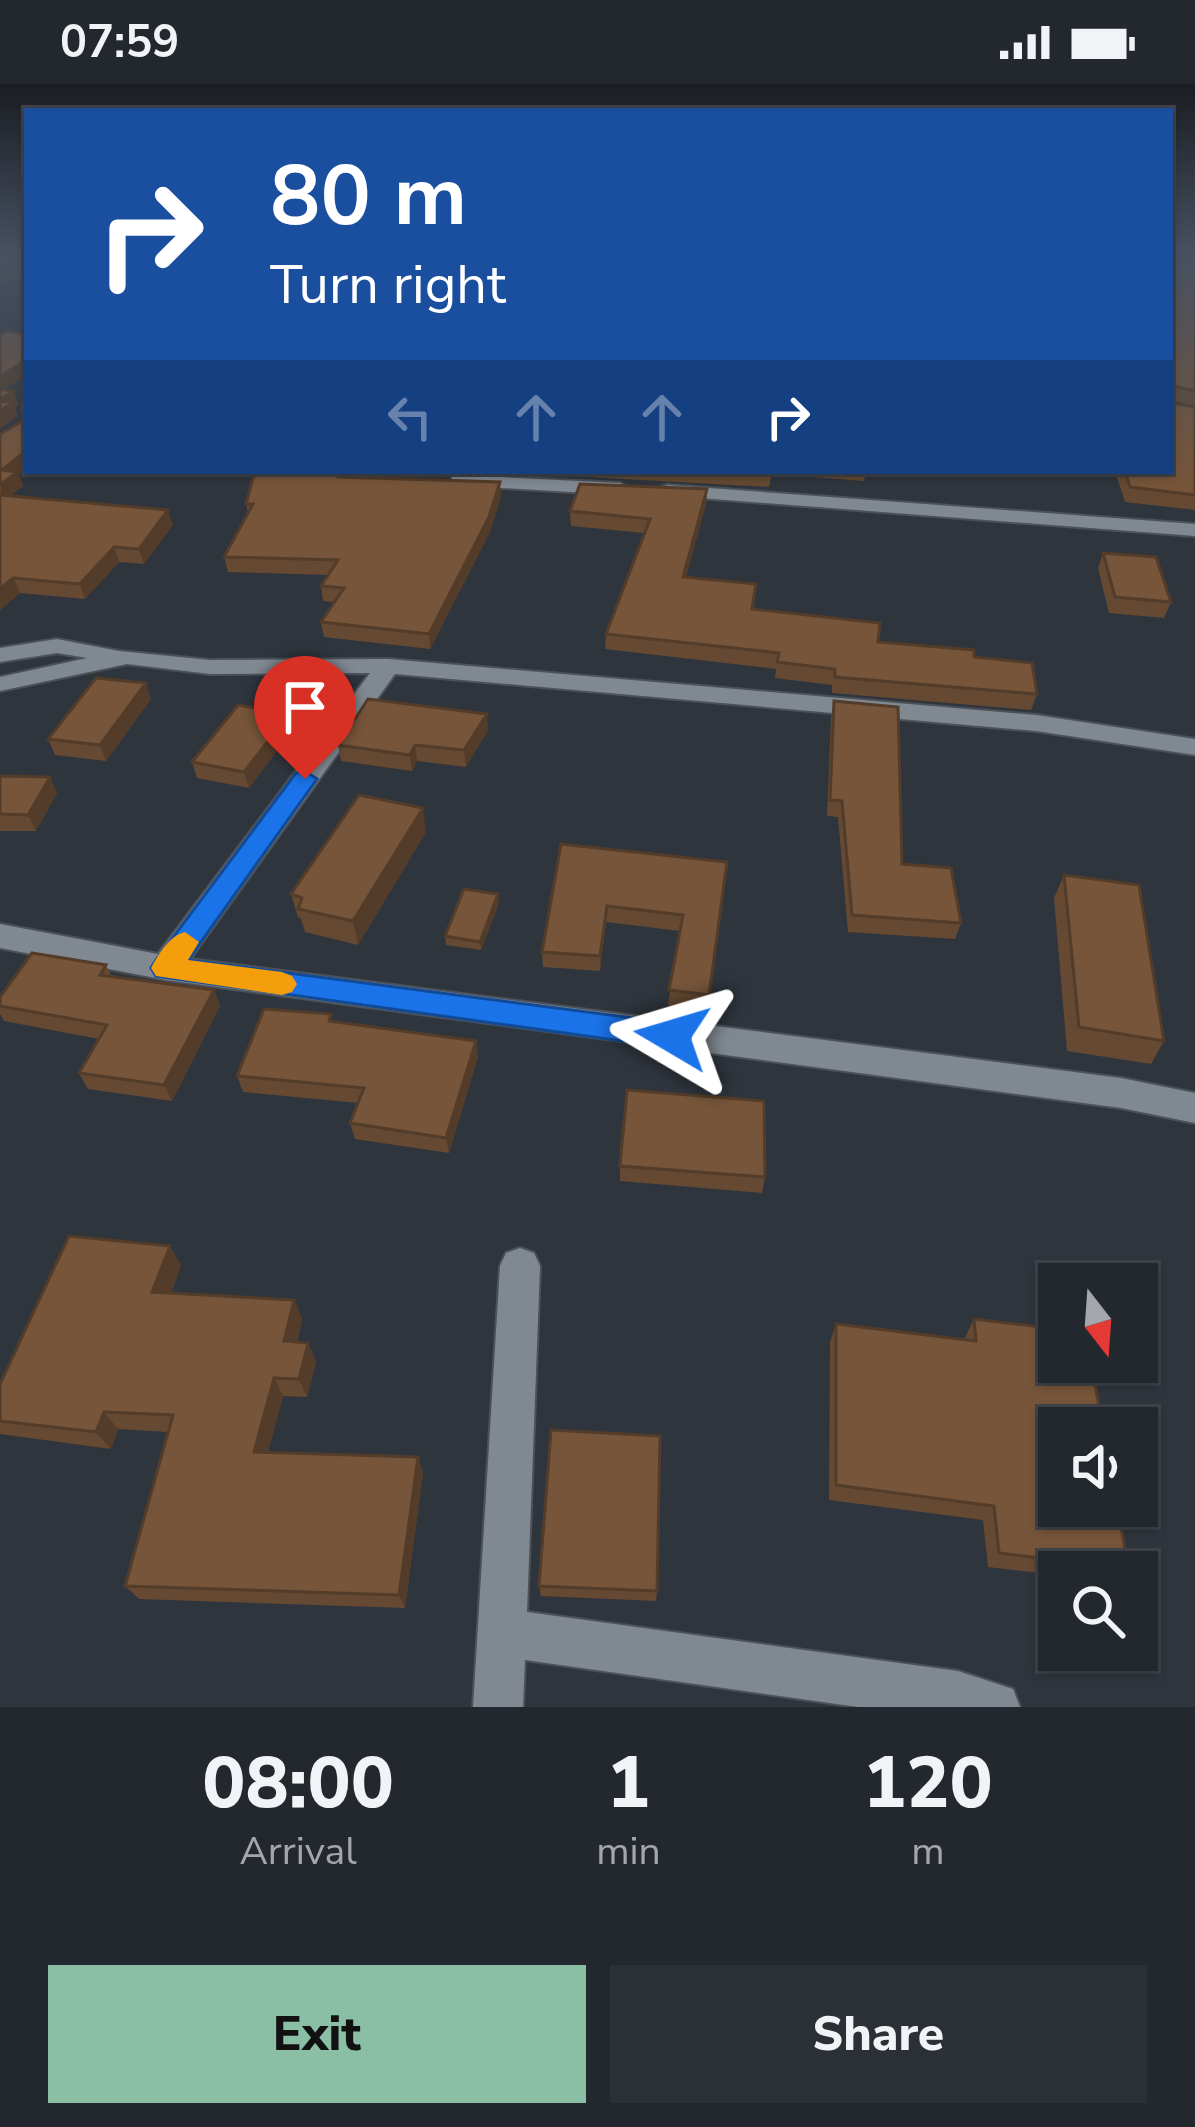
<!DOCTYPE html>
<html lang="en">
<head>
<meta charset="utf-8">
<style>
  :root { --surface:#23282e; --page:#2b3036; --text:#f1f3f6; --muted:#a3a6aa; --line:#40444a; --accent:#8abfa5 }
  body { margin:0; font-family:"Nunito Sans",sans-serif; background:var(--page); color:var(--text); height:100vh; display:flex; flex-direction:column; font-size:45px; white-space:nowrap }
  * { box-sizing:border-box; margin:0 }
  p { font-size:39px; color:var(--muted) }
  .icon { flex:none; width:66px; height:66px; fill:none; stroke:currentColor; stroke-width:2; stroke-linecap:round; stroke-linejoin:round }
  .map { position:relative; height:1623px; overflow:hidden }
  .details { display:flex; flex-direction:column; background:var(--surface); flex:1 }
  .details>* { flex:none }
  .guide { position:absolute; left:24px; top:24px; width:1149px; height:366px; border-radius:0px; box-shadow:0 3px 9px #0004,0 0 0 3px var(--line); background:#1a4fa0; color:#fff; overflow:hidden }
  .needle { width:78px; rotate:163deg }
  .controls { position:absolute; left:1038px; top:1179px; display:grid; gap:24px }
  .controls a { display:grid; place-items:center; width:120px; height:120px; border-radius:0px; background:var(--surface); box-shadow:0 3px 9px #0004,0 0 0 3px var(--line); font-size:60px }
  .pin { position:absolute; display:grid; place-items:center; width:102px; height:102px; color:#fff; margin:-123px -51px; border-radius:50% 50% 50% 0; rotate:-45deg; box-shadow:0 0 12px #0007 }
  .pin .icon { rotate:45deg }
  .me { position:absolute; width:132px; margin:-66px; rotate:277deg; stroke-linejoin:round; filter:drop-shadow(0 0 9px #0008) }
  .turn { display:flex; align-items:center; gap:42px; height:252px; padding:0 48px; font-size:54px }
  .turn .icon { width:156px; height:156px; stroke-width:2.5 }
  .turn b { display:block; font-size:84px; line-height:102px }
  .lanes { display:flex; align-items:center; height:114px; padding:0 48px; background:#0003; justify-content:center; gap:60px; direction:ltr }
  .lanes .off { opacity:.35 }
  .eta { display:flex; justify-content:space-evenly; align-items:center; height:204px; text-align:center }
  .eta b { font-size:72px; font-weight:800; line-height:84px }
  .button { display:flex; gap:24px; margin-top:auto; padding:24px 48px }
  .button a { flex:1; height:138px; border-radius:0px; background:var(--accent); color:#111; font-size:48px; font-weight:800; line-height:138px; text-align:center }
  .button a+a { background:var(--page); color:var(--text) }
  .status { display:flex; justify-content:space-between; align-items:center; height:84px; padding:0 60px; background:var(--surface); direction:ltr }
  .status svg { height:33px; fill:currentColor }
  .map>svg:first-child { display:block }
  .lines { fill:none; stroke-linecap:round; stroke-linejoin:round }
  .street-casing { stroke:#4b5157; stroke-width:4 }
  .street { fill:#808891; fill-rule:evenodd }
  .wall { fill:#654932 }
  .shaded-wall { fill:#533c29 }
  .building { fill:#76553a; stroke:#533c29; stroke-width:3 }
  .route { fill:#1a73e8; stroke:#114b97; stroke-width:3 }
  .slow { fill:#f59e0b }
</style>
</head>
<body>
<div class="status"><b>07:59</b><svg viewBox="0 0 49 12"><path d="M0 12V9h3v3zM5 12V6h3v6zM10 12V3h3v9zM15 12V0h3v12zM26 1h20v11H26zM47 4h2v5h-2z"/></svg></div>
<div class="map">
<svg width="1195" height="1623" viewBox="0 0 1195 1623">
  <rect width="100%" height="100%" fill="#2f353d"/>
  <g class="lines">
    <g class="street-casing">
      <path id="street" d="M459,391L620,399L630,405L620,411L452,401V393Z
        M668,401L1195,440V452L661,411V403Z
        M57,555L119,567L210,576L388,575L1036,631L1195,655V671L1036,647L395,590L190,875L1121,994L1195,1009V1039L1121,1024L166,896L0,864V840L158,870L370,589L210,590L127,580L0,607V593L87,574L57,569L0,578V564Z
        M520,1164L534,1169L540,1182L527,1528L958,1587L1013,1605L1020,1623H858L525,1576L523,1623H473L500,1182L506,1169Z"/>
    </g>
    <use href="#street" class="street"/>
  </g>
  <path class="wall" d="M1170,169H1195V176L1171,173L1195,179V322L1171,316L1172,319L1195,323V426L1125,418L1115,387H1170Z
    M27,320V384L19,391L23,402L10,412L173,441L144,480L119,478L85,515L20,509L0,526V350L24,336Z
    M255,387H509L508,391L348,388L338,392L501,412L490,448L430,565L324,553L321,538L334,518L323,517L321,502L328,491L228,488L224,473L248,428L246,420Z
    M588,387H772L769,403L588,393Z
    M800,387H866L864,397L800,392Z
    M707,405L706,420L686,493L753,525L878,558L974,573L1037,610L1031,626L832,609V601L775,594L776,585L605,565L606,550L644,449L571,442L570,427Z
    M1103,469L1171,518L1164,534L1109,529L1098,484Z
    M151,615L106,677L55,671L48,655Z
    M834,617L902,780L961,839L955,855L848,848L838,733L827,732L831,633Z
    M488,646L466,683L417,677L412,687L341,677L338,661Z
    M292,647L249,704L197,694L192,678Z
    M0,692L57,709L36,747H0Z
    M426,748L358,861L305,848L301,835L298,833L291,810Z
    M561,760L727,778L707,927L668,921L680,847L606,838L600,887L543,883L542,868Z
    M1064,791L1164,957L1151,980L1067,967L1054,814Z
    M499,819L481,866L446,861L445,852Z
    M106,881L112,893L214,906L220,922L172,1017L88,1005L79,989L99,955L4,937L0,930V913Z
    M333,937L476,957L478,973L449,1069L355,1055L350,1039L358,1019L243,1008L237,992Z
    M620,1082L765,1093L762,1109L620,1097Z
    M170,1162L181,1182L171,1209L294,1216L302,1235L297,1258L308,1259L316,1278L307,1313L283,1312L268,1368L418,1373L423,1389L405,1524L139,1515L125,1502L168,1348L118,1345L111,1365L0,1350V1300Z
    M974,1235L1129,1485L1125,1488H1059V1491L988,1483L983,1436L829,1416L830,1258L836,1240L964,1256Z
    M539,1502L657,1507L656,1517L541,1512Z"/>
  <path class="shaded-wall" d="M27,180V193L1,200L0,187Z
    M27,276V292L0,308V292Z
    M14,307L19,321L15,323L18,332L0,345V315Z
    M27,366V384L19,391L23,402L0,420L2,386Z
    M500,398L501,412L490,448L430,565L429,550Z
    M707,405L706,420L682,508L683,493Z
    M168,426L173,441L144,480L139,465Z
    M114,463L119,478L85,515L80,500Z
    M13,494L20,509L0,526V505Z
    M146,599L151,615L106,677L100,661Z
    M289,630L292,647L249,704L244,688Z
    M487,630L488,646L466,683L464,666Z
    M415,661L417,677L412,687L410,671Z
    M50,693L57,709L36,747L28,731Z
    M423,724L426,748L358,861L353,837Z
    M498,810L499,819L481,866L480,858Z
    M607,822L606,838L600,887V872Z
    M214,906L220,922L172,1017L164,1001Z
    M476,957L478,973L449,1069L446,1054Z
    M170,1162L181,1182L164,1227L152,1208Z
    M294,1216L302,1235L292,1276L284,1257Z
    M308,1259L316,1278L307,1313L299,1295Z
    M274,1294L283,1312L264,1384L254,1368Z
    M104,1328L118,1345L111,1365L96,1348Z
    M418,1373L423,1389L405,1524L399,1511Z"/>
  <path class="building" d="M0,169H27V180L0,187Z
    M1170,173L1195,179V307L1175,302L1170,306L1172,319L1195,323V411L1130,403L1125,387H1170Z
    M7,247L27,250V276L0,292V251Z
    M0,305L14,307L0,315Z
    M0,317L13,318L0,327Z
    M27,320V366L2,386L17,388L0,401V350L24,336Z
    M255,387H337L338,393L500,398L489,433L429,550L321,538L344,504L321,502L338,476L224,473L253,420H246Z
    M710,387H771L770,390Z
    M580,400L707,405L683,493L756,500L752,525L880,539L878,558L974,566V573L1032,579L1037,610L835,593V585L777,578L779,569L606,550L650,435L570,427Z
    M0,411L168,426L139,465L114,463L80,500L13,494L0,505Z
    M1103,469L1156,473L1171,518L1115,513Z
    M96,594L146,599L100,661L48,655Z
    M368,615L487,630L464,666L415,661L410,671L338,661Z
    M834,617L898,623L902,780L951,784L961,839L852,831L842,717L830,716Z
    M238,621L289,630L244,688L192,678Z
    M0,692L50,693L28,731L0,730Z
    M359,711L423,724L353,837L298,825L302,814L291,810Z
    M561,760L727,778L709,911L669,906L683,831L607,822L600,872L542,868Z
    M1064,791L1139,801L1164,957L1079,943Z
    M464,805L498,810L480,858L445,852Z
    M32,869L106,881L100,891L214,906L164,1001L79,989L107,941L0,922V913Z
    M264,925L331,930L329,937L476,957L446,1054L350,1039L364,1004L237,992Z
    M627,1006L764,1017L765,1093L620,1082Z
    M69,1152L170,1162L152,1208L294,1216L284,1257L308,1259L299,1295L274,1294L254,1368L418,1373L399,1511L125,1502L173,1331L104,1328L96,1348L0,1337V1300Z
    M974,1235L1059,1245V1278H1091L1103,1344H1059V1422H1117L1129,1485L999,1469L994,1422L836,1401V1240L976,1257Z
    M551,1346L660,1352L657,1507L539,1502Z"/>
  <linearGradient id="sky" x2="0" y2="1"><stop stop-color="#1a1d22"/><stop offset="0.43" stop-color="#475162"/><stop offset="1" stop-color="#475162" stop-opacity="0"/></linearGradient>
  <rect width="1195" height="396" fill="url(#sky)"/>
  <path class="route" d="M305,687L317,695L188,876L672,939L682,943L687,952L682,960L672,964L156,892L151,884L156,876L296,689Z"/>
  <path class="slow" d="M185,848L199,858L188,876L282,888L292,892L297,900L292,908L282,911L156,892L151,884C159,870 169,852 185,848Z"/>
</svg>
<div class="controls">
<a><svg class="needle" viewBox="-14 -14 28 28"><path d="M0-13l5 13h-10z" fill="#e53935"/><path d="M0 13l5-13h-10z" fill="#a3a6aa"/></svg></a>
<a><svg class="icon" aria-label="sound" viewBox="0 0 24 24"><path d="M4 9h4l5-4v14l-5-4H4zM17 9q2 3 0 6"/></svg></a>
<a><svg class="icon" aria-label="search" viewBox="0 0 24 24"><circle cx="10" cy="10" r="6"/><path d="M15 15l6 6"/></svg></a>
</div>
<div class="pin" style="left:305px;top:695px;background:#d93025"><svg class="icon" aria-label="arrive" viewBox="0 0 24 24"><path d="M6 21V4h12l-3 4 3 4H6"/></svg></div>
<svg class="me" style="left:672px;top:952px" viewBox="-20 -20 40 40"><path d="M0-17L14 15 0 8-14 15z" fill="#1a73e8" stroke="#fff" stroke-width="4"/></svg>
<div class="guide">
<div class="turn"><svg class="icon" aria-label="right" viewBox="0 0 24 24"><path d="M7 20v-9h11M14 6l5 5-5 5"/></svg><div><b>80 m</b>Turn right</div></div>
<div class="lanes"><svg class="icon off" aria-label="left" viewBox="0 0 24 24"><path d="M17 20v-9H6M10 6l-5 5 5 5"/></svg><svg class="icon off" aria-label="ahead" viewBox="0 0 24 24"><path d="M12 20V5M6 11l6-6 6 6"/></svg><svg class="icon off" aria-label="ahead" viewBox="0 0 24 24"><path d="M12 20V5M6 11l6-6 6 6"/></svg><svg class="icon" aria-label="right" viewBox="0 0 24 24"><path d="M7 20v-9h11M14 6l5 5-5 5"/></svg></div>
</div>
</div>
<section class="details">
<div class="eta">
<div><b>08:00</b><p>Arrival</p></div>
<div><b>1</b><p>min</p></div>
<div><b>120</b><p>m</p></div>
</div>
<div class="button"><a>Exit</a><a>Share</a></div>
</section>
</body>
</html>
